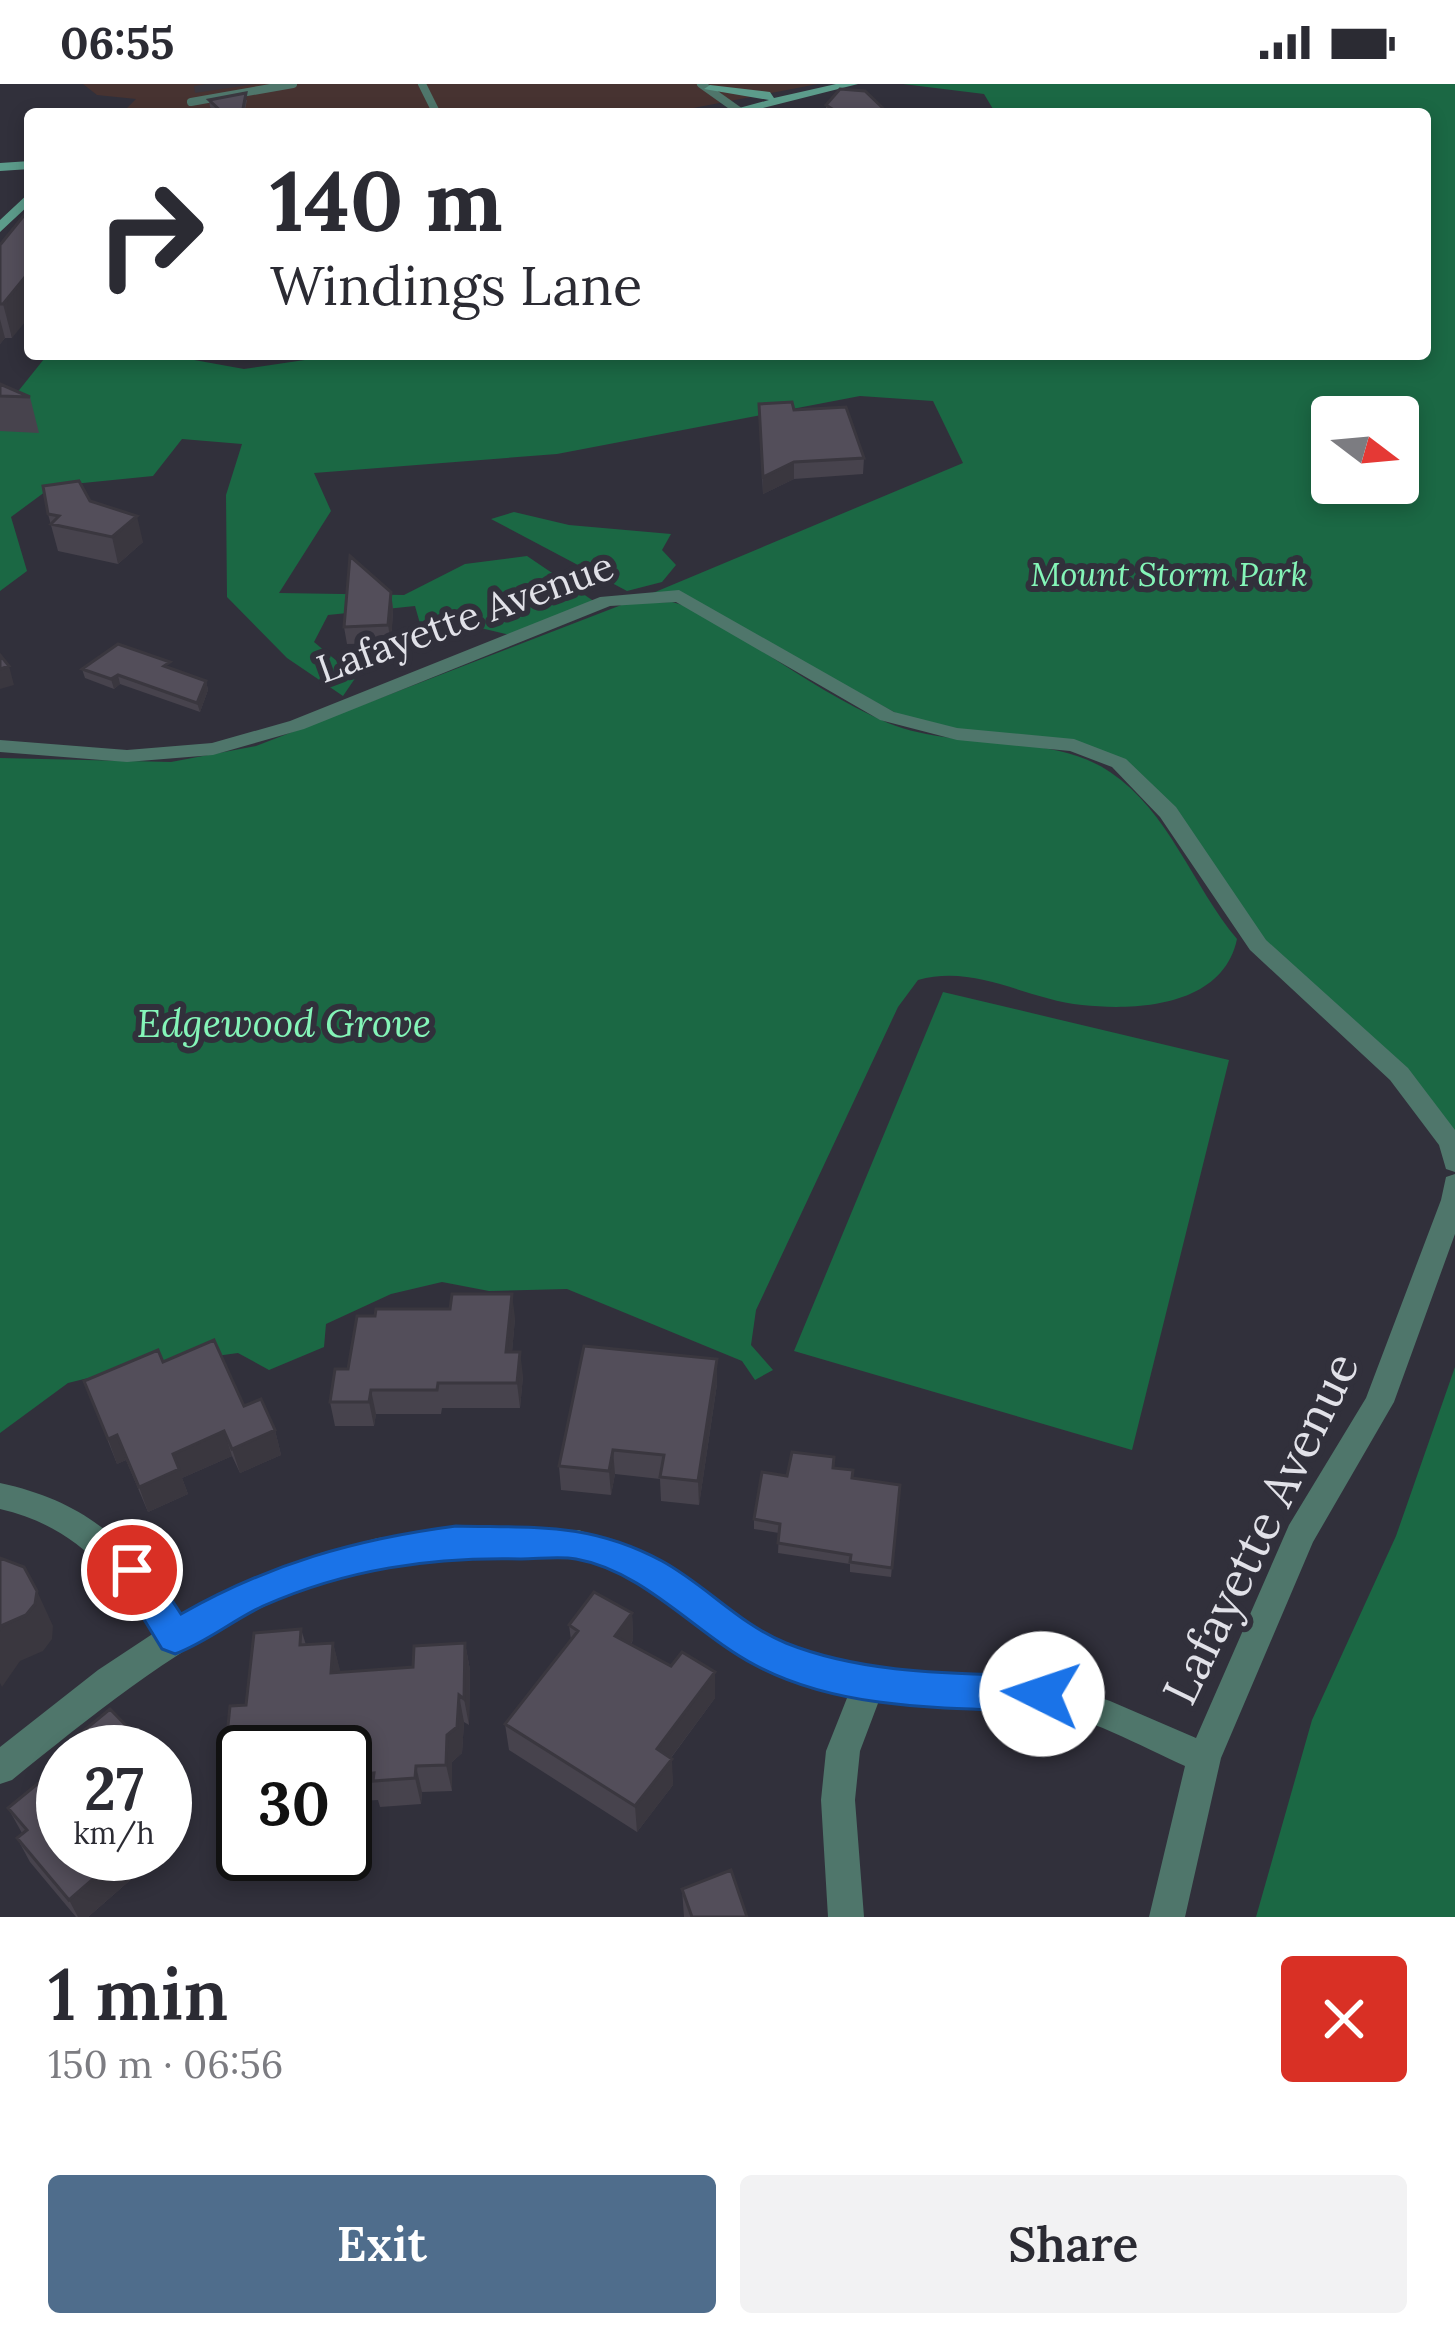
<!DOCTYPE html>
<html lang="en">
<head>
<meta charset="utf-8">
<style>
  :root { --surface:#fff; --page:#f2f2f3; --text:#2b2b33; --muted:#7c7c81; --accent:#4f6d8c }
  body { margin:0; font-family:Lora,serif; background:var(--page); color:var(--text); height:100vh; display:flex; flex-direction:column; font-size:45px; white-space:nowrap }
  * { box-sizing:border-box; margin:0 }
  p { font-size:39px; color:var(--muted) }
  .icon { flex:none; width:66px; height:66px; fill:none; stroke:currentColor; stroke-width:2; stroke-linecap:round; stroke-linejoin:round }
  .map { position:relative; height:1833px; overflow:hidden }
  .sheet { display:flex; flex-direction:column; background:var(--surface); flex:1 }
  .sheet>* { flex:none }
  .hud { position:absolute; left:24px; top:24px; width:1407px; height:252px; border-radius:12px; box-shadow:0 6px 18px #0003; background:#fff; color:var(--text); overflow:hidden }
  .needle { width:78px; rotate:106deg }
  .fabs { position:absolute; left:1311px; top:312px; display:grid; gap:24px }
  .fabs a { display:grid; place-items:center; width:108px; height:108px; border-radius:12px; background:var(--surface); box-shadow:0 6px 18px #0003; font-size:60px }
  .speed { position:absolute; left:36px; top:1641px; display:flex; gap:24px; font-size:60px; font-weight:700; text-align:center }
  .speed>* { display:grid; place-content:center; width:156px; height:156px; border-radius:50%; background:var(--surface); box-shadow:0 6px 18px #0003; line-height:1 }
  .speed small { font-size:30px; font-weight:400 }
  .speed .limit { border:6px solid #111; border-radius:18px; background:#fff; color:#111 }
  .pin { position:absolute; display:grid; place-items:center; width:102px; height:102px; color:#fff; margin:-51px; border:6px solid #fff; border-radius:50%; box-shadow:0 3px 12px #0007 }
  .me { position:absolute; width:132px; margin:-66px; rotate:274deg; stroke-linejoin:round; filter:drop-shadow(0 0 9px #0008) }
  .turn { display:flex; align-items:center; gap:42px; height:252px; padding:0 48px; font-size:54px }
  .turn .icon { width:156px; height:156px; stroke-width:2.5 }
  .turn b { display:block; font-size:84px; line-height:102px }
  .round { display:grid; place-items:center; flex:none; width:126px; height:126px; border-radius:12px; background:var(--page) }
  .headline { display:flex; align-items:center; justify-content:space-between; height:204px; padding:0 48px }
  h1 { font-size:72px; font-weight:600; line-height:90px }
  .action { display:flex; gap:24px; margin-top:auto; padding:24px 48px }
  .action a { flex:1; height:138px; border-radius:12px; background:var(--accent); color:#fff; font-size:48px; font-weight:600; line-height:138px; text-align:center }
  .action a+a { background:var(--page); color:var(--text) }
  .status { display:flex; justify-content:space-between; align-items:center; height:84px; padding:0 60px; background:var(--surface); direction:ltr }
  .status svg { height:33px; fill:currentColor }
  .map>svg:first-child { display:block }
  .education { fill:#473331 }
  .green { fill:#1b6844; fill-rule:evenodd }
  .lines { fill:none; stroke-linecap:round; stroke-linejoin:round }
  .lane { stroke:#4f766b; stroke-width:8 }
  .street { fill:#4f766b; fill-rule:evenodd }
  .secondary { fill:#5c9c8b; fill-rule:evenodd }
  .wall { fill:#47434d }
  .shaded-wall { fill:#3a373f }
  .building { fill:#534e5a; stroke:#3a373f; stroke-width:3 }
  .route { fill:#1a73e8; stroke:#114b97; stroke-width:3 }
  .labels { text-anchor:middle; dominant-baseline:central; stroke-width:12; stroke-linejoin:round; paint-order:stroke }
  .far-park-label { font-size:33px; font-style:italic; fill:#84f5b8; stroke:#31303b }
  .street-label { font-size:39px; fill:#e1e1e8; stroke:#31303b }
  .park-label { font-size:39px; font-style:italic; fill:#84f5b8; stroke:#31303b }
  .near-street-label { font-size:48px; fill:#e1e1e8; stroke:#31303b }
</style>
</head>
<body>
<div class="status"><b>06:55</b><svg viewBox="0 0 49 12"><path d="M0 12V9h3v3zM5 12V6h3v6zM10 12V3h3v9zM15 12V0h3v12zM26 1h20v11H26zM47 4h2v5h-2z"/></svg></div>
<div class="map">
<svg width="1455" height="1833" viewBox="0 0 1455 1833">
  <rect width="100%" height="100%" fill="#31303b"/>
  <path class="education" d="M83,0H818L662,30H121L136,15L97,11Z"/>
  <path class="green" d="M903,0H1455V1060L1399,990L1258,861L1195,766L1098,668L920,642L679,512L648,511L963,379L933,317L860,312L557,370L314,389L331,427L279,509L404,511L465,480L527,472L595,518L510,551L468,541L421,543L415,522L328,531L314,558L356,593L343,612L287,574L227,513L226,411L242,360L182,355L153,392L53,402L11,433L27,487L0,507V330L48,270H161L244,285L345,270H1425V30H996L984,10ZM1332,333H1398V399H1332Z
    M514,428L569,441L671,450L662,466L676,481L662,498L627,507L491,435Z
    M672,518C701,525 728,545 753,561C796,589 841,619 888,639C956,667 1051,648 1110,688C1169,727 1193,803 1237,855C1223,922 1138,927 1082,921C1025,915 976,880 918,896L898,923L756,1226L751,1261L773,1286L755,1296L742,1277L567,1205L489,1207L442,1198L391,1210L326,1240L324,1263L269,1286L238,1269L128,1284L68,1299L0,1349V674L171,678L256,662L624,520Z
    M943,908L1229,976L1132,1366L794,1267Z
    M1455,1283V1833H1256L1312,1636L1396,1452Z"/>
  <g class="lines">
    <path class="lane" d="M422,0L437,30
      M701,0L739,27
      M191,18L293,0"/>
    <path class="street" d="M679,506L894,628L957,644L1074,655L1126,675L1176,723L1266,856L1408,984L1455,1046V1088L1446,1085L1439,1061L1390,996L1250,866L1160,733L1112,683L1070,667L957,656L880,636L676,518L610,522L304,645L213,671L127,678L0,668V656L127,666L212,659L290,637L600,513Z
      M1455,1090V1150L1394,1318L1313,1458L1221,1674L1185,1833H1149L1185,1682C1142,1663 1084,1630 1037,1625C985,1620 932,1623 880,1614L860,1667L855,1716L864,1833H828L821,1716L826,1667L849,1609C795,1599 742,1576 698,1544C677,1528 657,1505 632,1495C615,1489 598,1480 581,1475C554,1468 518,1473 490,1472C293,1469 157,1579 12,1696L0,1700V1663L98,1586L154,1549C115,1489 72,1441 0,1425V1399C88,1418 131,1460 180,1533L236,1502L321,1469L378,1454L456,1444L579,1446L663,1479L725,1527L782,1559L824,1574L923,1591L1042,1594L1110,1617L1196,1654L1289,1441L1366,1314L1441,1116L1446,1093Z"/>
    <path class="secondary" d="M836,0H858L739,30H717L769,16L704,5L710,1L770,8L774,14Z
      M30,77V85L0,87V79Z
      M30,108V120L0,148V136Z"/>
  </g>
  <path class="wall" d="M209,16H247L244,30H217L210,23Z
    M826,21L888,30H826Z
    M0,161L12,254H5L0,260Z
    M0,300L30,313L39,349L0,347Z
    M759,320L794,326L864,374L863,390L794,395L763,410Z
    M90,417L143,458L118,480L58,467L48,430Z
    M391,508L393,526L391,559L347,560L344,543Z
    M82,585L206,597L208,606L200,628L120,600L114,605L85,594Z
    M375,1232L515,1234L512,1268L523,1292L520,1324H442L441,1330H376L374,1342H335L330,1318Z
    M163,1278L244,1322L275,1346L281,1371L240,1389L232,1372L182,1394L188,1410L148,1428L126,1376L117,1380L84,1297Z
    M717,1300L699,1421L661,1417L660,1395L615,1390L611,1411L561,1406L559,1382Z
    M833,1384L852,1394L900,1401L891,1493L850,1488V1480L778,1469L779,1449L754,1445V1435L787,1392Z
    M632,1529L633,1556L631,1560L671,1582L715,1588V1614L671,1674L673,1701L637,1748L509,1666L505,1640L571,1556L569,1541Z
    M301,1545L306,1561L333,1559L340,1588L413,1583L465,1559L470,1586L469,1641L464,1638L462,1669L452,1678V1707L422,1708L421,1720L380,1723L378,1716L345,1718V1668H243V1720L236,1700L238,1677L236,1678L227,1651L246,1621Z
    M8,1724L160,1770L88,1833H76L30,1778L17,1754L22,1749Z
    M682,1805L747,1833H684Z"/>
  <path class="shaded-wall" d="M206,0H256L195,9L194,2Z
    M30,187V232L12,254L3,220Z
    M0,235L5,254L0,260Z
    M794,378V395L763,410V393Z
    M137,432L143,458L118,480L112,453Z
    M391,508L393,526L391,559L388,541Z
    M9,582L14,601L0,605V585Z
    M118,591L120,600L114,605L111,595Z
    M206,597L208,606L200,628L197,619Z
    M512,1210L515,1234L510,1292L506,1268Z
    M520,1268L523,1292L520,1324L517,1299Z
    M717,1275V1300L699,1421L698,1397Z
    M371,1306L376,1330L374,1342L369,1318Z
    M275,1346L281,1371L240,1389L232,1365Z
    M224,1347L232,1372L182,1394L188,1410L148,1428L139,1403L173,1370Z
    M117,1351L126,1376L117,1380L108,1355Z
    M613,1366L615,1390L611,1411L609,1387Z
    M37,1507L53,1542L52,1555L43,1567L20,1577L2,1603L0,1599V1545Z
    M632,1529L633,1556L617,1579L615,1552Z
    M333,1559L340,1586L338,1616L331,1589Z
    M465,1559L470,1586L469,1641L464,1615Z
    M715,1588V1614L658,1691L657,1665Z
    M459,1611L464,1638L462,1669L452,1678V1707L446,1681L447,1651Z
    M672,1675L673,1701L637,1748L635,1722Z
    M416,1682L422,1708L421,1720L415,1694Z
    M176,1722L187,1746L165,1765V1732Z
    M122,1770H160L88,1833H78L69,1816Z"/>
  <path class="building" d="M840,5L865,7L888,29L840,30L826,21Z
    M246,9L242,30H224L209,16Z
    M30,124V187L3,220H0V161Z
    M0,300L30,313L0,312Z
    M792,318L794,326L846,323L864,374L794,378L763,393L759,320Z
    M79,397L90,417L137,432L112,453L51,440L59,432L48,430L43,402Z
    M350,472L391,508L388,541L344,543Z
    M118,560L170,578L164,582L206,597L197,619L118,591L111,595L82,585Z
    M0,571L9,582L0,585Z
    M452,1210H512L506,1268H520L517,1299H438L437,1306H371L369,1318H330L335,1285H348L357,1232H375L376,1225H450Z
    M214,1256L244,1322L261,1315L275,1346L232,1365L224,1347L173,1370L179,1385L139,1403L117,1351L108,1355L84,1297L158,1266L163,1278Z
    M584,1262L717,1275L698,1397L660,1393L664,1371L613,1366L609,1387L559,1382Z
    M792,1368L834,1373L833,1384L853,1386L852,1394L900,1401L892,1484L850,1478L851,1471L778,1459L780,1440L754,1435L762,1388L787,1392Z
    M0,1474L24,1483L37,1507L35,1520L26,1531L3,1541L0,1545Z
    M594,1508L632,1529L615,1552L671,1582L682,1568L715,1588L657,1665L672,1675L635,1722L505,1640L578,1547L569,1541Z
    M301,1545L300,1561L333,1559L331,1589L413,1583L414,1562L465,1559L464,1615L459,1611L457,1643L447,1651L446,1681L416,1682L415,1694L373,1697L374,1689L345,1692V1668H243V1699L236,1700L241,1650L227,1651L230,1622L246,1621L254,1549Z
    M110,1625L142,1658L136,1663L141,1668H71L65,1662Z
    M63,1679V1770H122L69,1816L17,1754L27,1746L8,1724Z
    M165,1709L176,1722L165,1732Z
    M731,1786L747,1833H692L682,1805Z"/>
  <path class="route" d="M456,1442C536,1444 589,1438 662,1477C706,1501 739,1540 786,1559C866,1591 957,1589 1042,1592L1055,1597L1060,1610L1055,1622L1042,1627C948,1624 841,1627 755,1581C696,1550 644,1487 576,1475C559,1472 539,1475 521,1475C430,1473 347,1485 263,1522C233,1536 207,1558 175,1570L162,1565L114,1486L120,1475L132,1470L145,1475L181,1530C269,1480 356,1455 456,1442Z"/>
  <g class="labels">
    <g class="far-park-label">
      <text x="1169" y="490">Mount Storm Park</text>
    </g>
    <g class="street-label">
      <text transform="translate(465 533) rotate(-20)">Lafayette Avenue</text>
    </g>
    <g class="park-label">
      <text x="284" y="939">Edgewood Grove</text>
    </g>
    <g class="near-street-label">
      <text transform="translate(1260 1444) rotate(-64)">Lafayette Avenue</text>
    </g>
  </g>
</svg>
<div class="fabs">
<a><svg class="needle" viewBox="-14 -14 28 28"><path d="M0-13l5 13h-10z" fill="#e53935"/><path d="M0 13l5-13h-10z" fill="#7c7c81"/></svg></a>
</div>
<div class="speed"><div>27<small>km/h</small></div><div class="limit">30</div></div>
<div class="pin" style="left:132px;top:1486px;background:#d93025"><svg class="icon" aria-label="arrive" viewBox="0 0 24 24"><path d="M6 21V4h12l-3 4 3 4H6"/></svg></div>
<svg class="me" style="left:1042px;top:1610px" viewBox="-20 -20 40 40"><circle r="19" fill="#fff"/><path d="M0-13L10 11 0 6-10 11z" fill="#1a73e8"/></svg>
<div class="hud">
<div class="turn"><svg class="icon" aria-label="right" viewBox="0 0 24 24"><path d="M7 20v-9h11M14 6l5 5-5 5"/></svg><div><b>140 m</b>Windings Lane</div></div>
</div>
</div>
<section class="sheet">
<div class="headline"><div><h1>1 min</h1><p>150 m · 06:56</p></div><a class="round" style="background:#d93025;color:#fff"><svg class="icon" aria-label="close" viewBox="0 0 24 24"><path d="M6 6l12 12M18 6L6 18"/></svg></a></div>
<div class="action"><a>Exit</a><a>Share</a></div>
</section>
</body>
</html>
